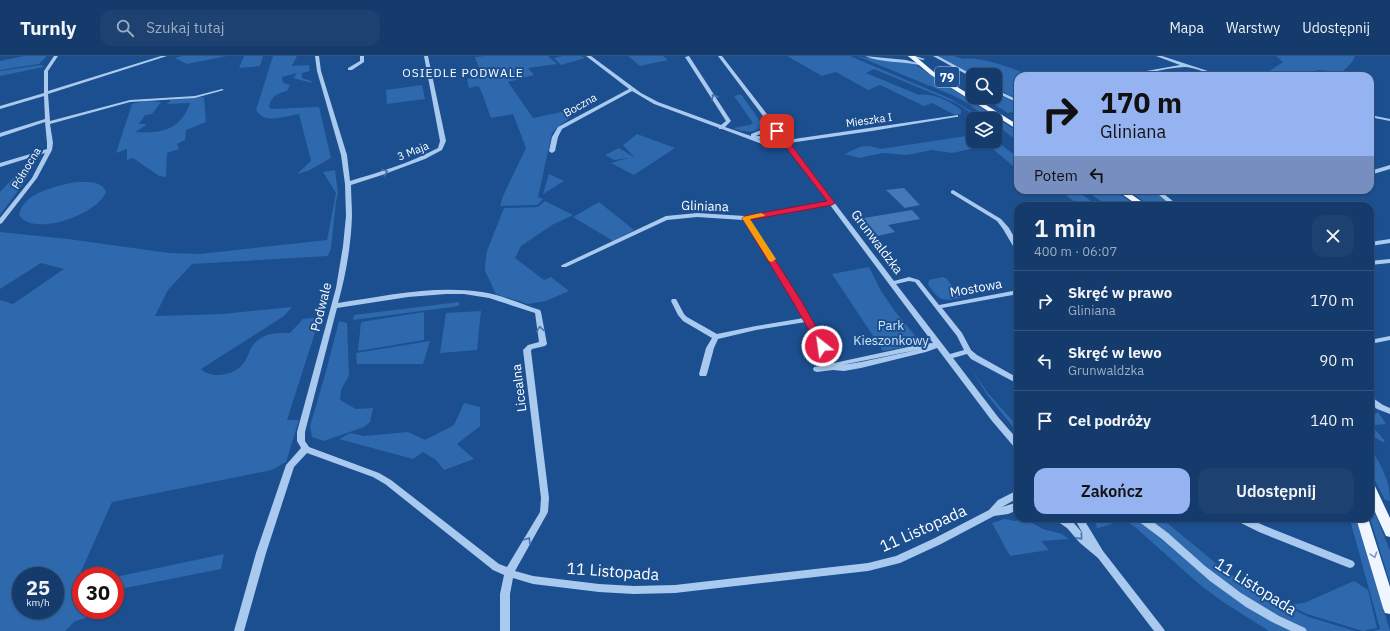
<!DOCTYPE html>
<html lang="pl">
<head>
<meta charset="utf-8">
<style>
  :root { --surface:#143b6b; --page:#1d4271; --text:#f1f3f6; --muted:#9dadc1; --line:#33557e; --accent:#95b2f1 }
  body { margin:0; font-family:"IBM Plex Sans",sans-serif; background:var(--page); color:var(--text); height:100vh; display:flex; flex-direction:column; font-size:15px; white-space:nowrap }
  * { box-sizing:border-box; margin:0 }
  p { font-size:13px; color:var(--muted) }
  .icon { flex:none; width:22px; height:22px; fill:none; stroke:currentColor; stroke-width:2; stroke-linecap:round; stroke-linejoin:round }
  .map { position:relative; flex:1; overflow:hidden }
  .details { position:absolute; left:1014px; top:146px; width:360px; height:320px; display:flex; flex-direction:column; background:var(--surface); border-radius:12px; box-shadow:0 1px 3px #0004,0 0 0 1px var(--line) }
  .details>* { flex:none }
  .guide { position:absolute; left:1014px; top:16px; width:360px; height:122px; border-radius:12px; box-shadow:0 1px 3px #0004,0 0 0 1px var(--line); background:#95b2f1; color:#111; overflow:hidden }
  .buttons { position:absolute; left:966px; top:12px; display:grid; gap:8px }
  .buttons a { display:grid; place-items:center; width:36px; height:36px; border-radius:8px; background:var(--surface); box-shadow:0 1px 3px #0004,0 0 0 1px var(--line); font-size:20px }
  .speed { position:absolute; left:12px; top:511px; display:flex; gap:8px; font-size:20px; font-weight:700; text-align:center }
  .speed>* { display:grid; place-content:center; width:52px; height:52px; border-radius:50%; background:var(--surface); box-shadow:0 1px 3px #0004,0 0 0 1px var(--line); line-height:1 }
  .speed small { font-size:10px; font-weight:400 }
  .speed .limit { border:6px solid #d22; background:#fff; color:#111 }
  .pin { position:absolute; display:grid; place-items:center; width:34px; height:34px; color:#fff; margin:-17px; border-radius:8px; box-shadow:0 2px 6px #0006 }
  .me { position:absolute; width:44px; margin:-22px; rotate:330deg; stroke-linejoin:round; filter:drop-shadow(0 0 3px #0008) }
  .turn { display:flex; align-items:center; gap:14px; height:84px; padding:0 20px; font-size:18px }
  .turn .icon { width:52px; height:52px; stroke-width:2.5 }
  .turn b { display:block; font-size:28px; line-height:34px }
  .then { display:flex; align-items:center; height:38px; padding:0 20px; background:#0003; gap:8px; font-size:15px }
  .round { display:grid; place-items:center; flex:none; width:42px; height:42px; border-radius:12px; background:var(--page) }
  .headline { display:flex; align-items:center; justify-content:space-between; height:68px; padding:0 20px }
  h1 { font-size:24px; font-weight:600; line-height:30px }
  .action { display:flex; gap:8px; margin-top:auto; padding:8px 20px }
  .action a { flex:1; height:46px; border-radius:12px; background:var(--accent); color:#111; font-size:16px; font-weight:600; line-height:46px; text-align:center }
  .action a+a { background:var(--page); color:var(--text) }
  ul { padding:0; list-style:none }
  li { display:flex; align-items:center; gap:12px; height:60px; padding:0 20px; border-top:1px solid var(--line) }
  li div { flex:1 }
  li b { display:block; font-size:15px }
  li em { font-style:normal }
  header { display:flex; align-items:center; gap:24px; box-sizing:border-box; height:56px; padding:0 20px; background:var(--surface); border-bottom:1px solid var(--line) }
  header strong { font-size:19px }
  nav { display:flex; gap:22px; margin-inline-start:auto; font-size:14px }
  .search { width:280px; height:36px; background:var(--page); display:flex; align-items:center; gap:10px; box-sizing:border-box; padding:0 14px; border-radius:12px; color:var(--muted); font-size:15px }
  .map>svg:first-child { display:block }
  .green { fill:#2e69ad; fill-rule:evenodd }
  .building { fill:#4478b7 }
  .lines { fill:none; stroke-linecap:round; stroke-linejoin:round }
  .minor { fill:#a9c9ee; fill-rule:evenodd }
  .major { fill:#f0f6ff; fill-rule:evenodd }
  .oneway { stroke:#4674ac }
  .oneway2 { stroke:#7b9ac1 }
  .route { fill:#e11d48; stroke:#92132f }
  .slow { fill:#f59e0b }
  .labels { text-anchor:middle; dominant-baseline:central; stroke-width:4; stroke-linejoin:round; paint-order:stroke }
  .far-street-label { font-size:11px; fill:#fff; stroke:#1b4f8f }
  .far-neighbourhood-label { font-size:12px; letter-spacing:1px; fill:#fff; stroke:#1b4f8f }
  .shield { fill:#1b4f8f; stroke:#bbcadd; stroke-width:1 }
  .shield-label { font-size:12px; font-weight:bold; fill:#fff }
  .street-label { font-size:13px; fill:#fff; stroke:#1b4f8f }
  .park-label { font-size:13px; fill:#cfe3fa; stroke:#1b4f8f }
  .near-street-label { font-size:16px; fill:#fff; stroke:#1b4f8f }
</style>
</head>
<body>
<header>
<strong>Turnly</strong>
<div class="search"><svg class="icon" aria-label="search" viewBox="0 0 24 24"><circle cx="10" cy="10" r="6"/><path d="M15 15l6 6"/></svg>Szukaj tutaj</div>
<nav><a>Mapa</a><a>Warstwy</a><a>Udostępnij</a></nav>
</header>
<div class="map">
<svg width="1390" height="575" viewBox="0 0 1390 575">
  <rect width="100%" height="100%" fill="#1b4f8f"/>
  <path class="green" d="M24,0H47L39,8L0,14V5Z
    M182,0H227L187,8L175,2Z
    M244,0H263L260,10L239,12Z
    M273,0H297L292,10L309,9L310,15L302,17V22L311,25L312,27L293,22L297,17L282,21L283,27L290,29L287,35C276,38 272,40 269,50L271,53L319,51L331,102L308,115L297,118L311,105L299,58C284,60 265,69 256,54Z
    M485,0H548L557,8L528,12L534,19L508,26L533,62L566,55L571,60L570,62L560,69L552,77L538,141L543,143L537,149L500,150L503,140L526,92L513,58L491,62L480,32L477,30L469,32L467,23L482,20L475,1Z
    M562,0H582L585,2L561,9L554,2Z
    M628,0H663L668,4L640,10Z
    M787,0H850L951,43L974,57H971L956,47L874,13L866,17L919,39C932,36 952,46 961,54V58L955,59L932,47L924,50L880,29L868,34L836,16L822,20Z
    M857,0L879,4H900L913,7L1018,76V86L995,67V63H989L967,47L952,39Z
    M939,0H954L963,3C981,0 1014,13 1032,20H1018V30L1015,32L1018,34V44L995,31V19H973Z
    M1276,0H1355L1352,6L1342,16L1319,14L1297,20H1262L1283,6Z
    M41,9L44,11L0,20V15Z
    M422,29L425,43L387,48L386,34Z
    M995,35L1018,49V55L1008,57L987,44L998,41L995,38Z
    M741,38L762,68V71C752,78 744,76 733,72L750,69L753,67L734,40Z
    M204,41L206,66L186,74L185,84L177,88L179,93L167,97L166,121L159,120L133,102L127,104V93L116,97L132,48L146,45L161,46L152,58L145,59L139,68H146L145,70L135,76C161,78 181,74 190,47L167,48L171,44Z
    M637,78L675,92L634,119L611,107L628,102L614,104L605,99L619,92L635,102L623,89Z
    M973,79V85H980L985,90L952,97L932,94L907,99L883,97L859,102L845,98C860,91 864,87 880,93Z
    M995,84L1012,97L1018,95V114L983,85Z
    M335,114L338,137L336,146L331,192L328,200L192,208L168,234L155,260L222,258L292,251L284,260L201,313C211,323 233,320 243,308C249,301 249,291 257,285C267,276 278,277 290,277L303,263L320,261L287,364H299L286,406L272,414L112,446L75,529L81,528V554H102L101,558L75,565L65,575H0V244L13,248L64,213L41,207L0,233V176L68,183L169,197L200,198L327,184L336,137L323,116ZM21,520H55V554H21Z
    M29,117L28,121L0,159V136L15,120Z
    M549,118L564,125L543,138Z
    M76,126C87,126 102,124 106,136C98,158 34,182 19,159C23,136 57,130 76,126Z
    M1059,134H1076L1098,150H1080Z
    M1085,134H1113L1137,150H1108Z
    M1127,134H1152L1172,150H1151Z
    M545,145L573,159L552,169L521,190L515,202L544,224L551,221L569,235L546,245L528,248L496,238L485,215V209L487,195L504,152L538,151Z
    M599,146L634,174L613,185L573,161Z
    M869,211L881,235L894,254L922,288L883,295L832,218Z
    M943,221L946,222L961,241L960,242C941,246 940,244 928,229L929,224Z
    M459,246V250L353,264L354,259Z
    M481,255L477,294L440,297L446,257Z
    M424,256V284L358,295L361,266Z
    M339,265L347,267L349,319L341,334L340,344L356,353L373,352L370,366L364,371L324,385L312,381L310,370L325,319Z
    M430,285L423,308H357L356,297Z
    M971,312L987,336L1018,371V377L987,339Z
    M464,347L480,351V370L457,388L474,403L444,414L436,404L423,396L413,403L339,383L350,377L364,380L408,376L425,384L454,369Z
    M1378,356L1386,368L1375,369L1373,371L1385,385L1383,386L1370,379V362Z
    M1370,391C1381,409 1390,424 1390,445L1385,444L1370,415Z
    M1370,444L1390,495V527L1370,462Z
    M1023,462L1043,473L1062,478L1069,483L1041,485L1049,494L1010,500L992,467L1004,463L1015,465Z
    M1098,462H1161L1224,514L1260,538L1309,561L1355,575H1269L1223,546L1199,528L1135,471L1124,464L1095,473L1097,471L1095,466Z
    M1347,462H1356L1390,575H1373L1380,573L1350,464Z
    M224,498L221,513L115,534V521Z
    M1354,525L1368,534L1377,572L1363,575L1307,558L1288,549L1304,547Z"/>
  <path class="building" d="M904,132L920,149L905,152L886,134Z
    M912,154L920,163L888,169L895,176L878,180L874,175L868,176L858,163Z"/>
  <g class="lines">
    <path class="minor" d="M54,0H58L48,15V35L161,0H167L48,38L50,65L130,44L195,40L222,33L224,34L195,42L130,46L50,68L53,87L52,94L37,122L2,167L0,168V162L32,122L45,97L0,111V107L47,93V87L45,66L0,81V77L45,63L44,40L0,53V50L44,37V15Z
      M315,0H319L321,15L347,99L350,125C380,116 410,107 438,92L440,85L424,0H428L446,85L442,94L425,103L382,119L351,129C351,139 352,150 352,160C351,189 346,219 338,247C385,240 434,229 482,236C502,239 521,248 540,254L541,256L547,288L545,290L532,293L531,295L549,442L548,456L515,515L533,520L599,528L634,530L675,529L868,507L896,500L935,482L989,454L998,444L1018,434V442L1002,451L1018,446V454L1008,458L994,460L941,488L900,507L868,515L675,537L634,538L599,536L533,528L513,522L510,538V575H500V538L504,519L493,514L385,428L373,421L307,397L294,411L266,497L244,575H234L256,497L286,409L301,392L297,385V376L336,232L343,190L346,160L345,128L341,99L317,15ZM446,238H464L489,242L535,257L539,286L528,289L523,294L541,442L540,456L507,511L499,508L391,424L379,417L309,391L305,385V376L337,252L408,241Z
      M360,0H364V6L352,14H348V12L360,5Z
      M586,0H591L641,37L658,46L721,69L726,65L685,1L689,0L731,65L725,71L751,80V78L761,74L769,68L718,0H722L787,84L958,59V61H956L872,75L789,87L894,225L909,221L919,224L939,249L1018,234V238L942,252L962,277L971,294L977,299L1018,322V328L971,303L967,298L953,302L998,361L1018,384V393L1015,392L992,365L937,292L926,296L861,312L844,315L833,314L817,316L814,315L813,313L814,311L828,309L806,266L756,274L718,283L714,292L707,318L706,320H700L699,318L706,292L712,282L683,265L678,259L671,245L672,243H676L684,258L687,261L717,278L756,270L804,262L743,164L697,161L667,164L566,211H562L561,210L562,209L666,160L697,157L745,160L828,146L784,88H762L722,73H719V72L654,48L632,35L562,73L558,81L555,95L552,97L550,96L549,95L552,81L558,71L629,33ZM771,71L779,81L756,80L765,76ZM758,83L781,84L782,85H763ZM830,149L933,287L922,288L834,307L809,259L749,163ZM909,225L915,226L957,280L964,294L950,298L896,228ZM922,293L861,306L842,309Z
      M865,0L906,4L921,8L919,9C903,5 879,7 865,0Z
      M907,0H915L925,3L923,4Z
      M933,0H938L973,19V22Z
      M1156,0H1162L1223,20C1210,20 1194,10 1184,11C1163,12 1143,20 1122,20L1124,19L1180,9Z
      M995,33L1018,44V47L995,36Z
      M1370,59L1390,63V65L1370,61Z
      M1390,109V113L1370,119V115Z
      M953,134L1001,163L1009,172L1018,188V196L1016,195L1003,173L997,165L951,137V135Z
      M1153,134H1159L1179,150H1172Z
      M1390,183V187L1370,190V186Z
      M1390,203V207L1370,209V205Z
      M1390,280V284L1370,288V284Z
      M1370,340L1383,349L1390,352V358L1377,353L1370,347Z
      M1056,462C1073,462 1073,466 1083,478L1074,462H1083L1103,495L1163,572L1165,575H1154L1098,502L1080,487L1067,472L1057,465Z
      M1137,462H1148L1168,477L1205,510L1241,537L1279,560L1305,572L1307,575H1291L1272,566L1246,551L1210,525L1162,483L1138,465Z
      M1236,462H1248L1265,470L1353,505L1355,508L1353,511L1350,512L1347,511L1259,476L1237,465Z"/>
    <path class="major" d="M908,0H915L935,17L1018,69V74L931,19Z
      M1116,134H1125L1148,150H1139Z
      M1370,427L1374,428L1390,462V481L1386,480L1370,445Z
      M1356,462H1368L1390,531V558L1385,557L1383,552Z"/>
  </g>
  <defs><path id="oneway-chevron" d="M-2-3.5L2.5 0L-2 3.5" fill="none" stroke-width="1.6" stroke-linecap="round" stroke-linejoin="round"/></defs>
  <g class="oneway">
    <use href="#oneway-chevron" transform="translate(714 41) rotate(-123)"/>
    <use href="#oneway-chevron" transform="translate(385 116) rotate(-20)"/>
    <use href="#oneway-chevron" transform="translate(540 273) rotate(-99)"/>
    <use href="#oneway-chevron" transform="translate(1080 481) rotate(49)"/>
    <use href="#oneway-chevron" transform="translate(528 484) rotate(-57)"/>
  </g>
  <use class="oneway2" href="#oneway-chevron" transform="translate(1374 499) rotate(73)"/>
  <path class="route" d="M775,74H780L835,147L832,149L750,164L802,246L827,290L822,293L819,292L793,246L742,162L745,160L827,145L775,77Z"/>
  <path class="slow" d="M761,157L765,159L764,160L750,163L776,203L772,206L769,205L742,162L743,161Z"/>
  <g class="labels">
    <g class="far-street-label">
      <text transform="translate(580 49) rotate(-29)">Boczna</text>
      <text transform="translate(869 64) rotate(-8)">Mieszka I</text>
      <text transform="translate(413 95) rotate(-22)">3 Maja</text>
      <text transform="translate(26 112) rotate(-59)">Północna</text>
    </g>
    <g class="far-neighbourhood-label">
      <text x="463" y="16">OSIEDLE PODWALE</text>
    </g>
    <rect class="shield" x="935" y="11" width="24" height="20" rx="3"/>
    <g class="shield-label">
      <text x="947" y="21">79</text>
    </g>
    <g class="street-label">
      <text transform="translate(705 150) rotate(2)">Gliniana</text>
      <text transform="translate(877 186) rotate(53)">Grunwaldzka</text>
      <text transform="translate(976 232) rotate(-10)">Mostowa</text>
      <text transform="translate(321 251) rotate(-76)">Podwale</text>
      <text transform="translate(519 332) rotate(-97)">Licealna</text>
    </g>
    <g class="park-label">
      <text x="891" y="269">Park<tspan x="891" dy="15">Kieszonkowy</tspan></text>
    </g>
    <g class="near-street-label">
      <text transform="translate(923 472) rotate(-24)">11 Listopada</text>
      <text transform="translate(613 515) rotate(4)">11 Listopada</text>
      <text transform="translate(1256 530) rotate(32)">11 Listopada</text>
    </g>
  </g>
</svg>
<div class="buttons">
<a><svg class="icon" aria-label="search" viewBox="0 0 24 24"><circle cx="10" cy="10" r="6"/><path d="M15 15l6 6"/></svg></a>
<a><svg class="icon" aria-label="layers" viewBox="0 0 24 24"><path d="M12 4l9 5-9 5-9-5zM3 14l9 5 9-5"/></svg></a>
</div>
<div class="speed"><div>25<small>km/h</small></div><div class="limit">30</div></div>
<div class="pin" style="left:777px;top:75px;background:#d93025"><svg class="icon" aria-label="arrive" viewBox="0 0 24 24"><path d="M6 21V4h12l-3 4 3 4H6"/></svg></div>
<svg class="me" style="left:822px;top:290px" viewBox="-20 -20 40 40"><circle r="17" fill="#e11d48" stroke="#fff" stroke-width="3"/><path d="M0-11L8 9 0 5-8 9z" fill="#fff"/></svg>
<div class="guide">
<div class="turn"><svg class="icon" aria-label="right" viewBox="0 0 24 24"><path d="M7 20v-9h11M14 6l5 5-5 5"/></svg><div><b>170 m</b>Gliniana</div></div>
<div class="then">Potem<svg class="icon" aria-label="left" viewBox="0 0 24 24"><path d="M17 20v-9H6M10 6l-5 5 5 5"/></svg></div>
</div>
<section class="details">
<div class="headline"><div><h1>1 min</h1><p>400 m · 06:07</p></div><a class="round"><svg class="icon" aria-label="close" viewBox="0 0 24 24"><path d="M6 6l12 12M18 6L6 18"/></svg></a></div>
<ul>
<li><svg class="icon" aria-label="right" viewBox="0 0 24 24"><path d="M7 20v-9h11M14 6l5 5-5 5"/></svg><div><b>Skręć w prawo</b><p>Gliniana</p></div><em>170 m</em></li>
<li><svg class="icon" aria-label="left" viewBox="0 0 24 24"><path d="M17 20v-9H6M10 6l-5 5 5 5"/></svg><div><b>Skręć w lewo</b><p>Grunwaldzka</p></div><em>90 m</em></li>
<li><svg class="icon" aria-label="arrive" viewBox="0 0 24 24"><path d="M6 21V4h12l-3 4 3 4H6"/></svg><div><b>Cel podróży</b></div><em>140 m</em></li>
</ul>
<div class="action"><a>Zakończ</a><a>Udostępnij</a></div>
</section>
</div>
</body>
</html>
